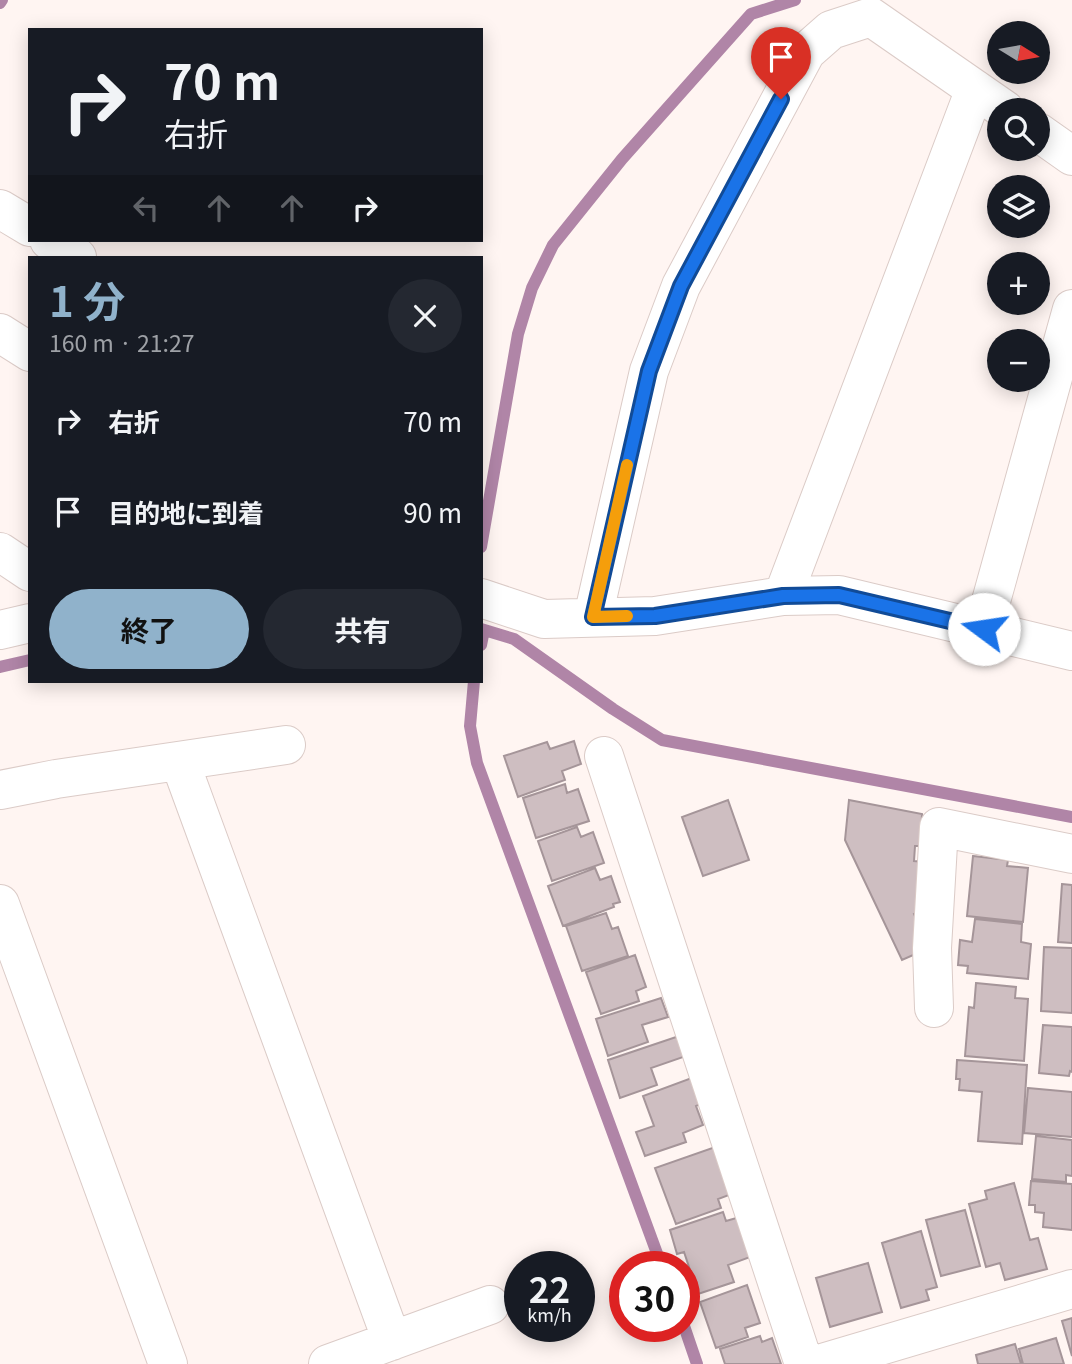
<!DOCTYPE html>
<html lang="ja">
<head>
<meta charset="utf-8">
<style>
  :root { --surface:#171b24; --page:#242831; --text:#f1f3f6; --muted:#9ea1a6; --accent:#90b2cb }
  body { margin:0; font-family:Georgia,"Noto Sans JP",serif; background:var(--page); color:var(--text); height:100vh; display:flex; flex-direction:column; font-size:26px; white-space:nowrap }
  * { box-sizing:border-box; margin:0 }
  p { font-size:23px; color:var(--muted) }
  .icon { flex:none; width:38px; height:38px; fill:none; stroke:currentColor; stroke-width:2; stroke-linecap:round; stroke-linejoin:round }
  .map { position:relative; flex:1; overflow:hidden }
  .panel { position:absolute; left:28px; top:256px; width:455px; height:427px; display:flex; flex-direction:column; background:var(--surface); border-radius:0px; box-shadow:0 4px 18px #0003 }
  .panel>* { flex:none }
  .banner { position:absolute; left:28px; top:28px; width:455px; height:214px; border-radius:0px; box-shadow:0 4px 18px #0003; background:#171b24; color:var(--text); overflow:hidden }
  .needle { width:46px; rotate:101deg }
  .fabs { position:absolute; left:987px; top:21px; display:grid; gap:14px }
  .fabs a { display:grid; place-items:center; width:63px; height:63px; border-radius:50%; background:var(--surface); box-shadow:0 4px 18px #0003; font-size:35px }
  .speed { position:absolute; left:504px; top:1251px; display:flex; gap:14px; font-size:35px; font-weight:700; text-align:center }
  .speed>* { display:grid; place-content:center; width:91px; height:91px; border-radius:50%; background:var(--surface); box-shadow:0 4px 18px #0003; line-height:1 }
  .speed small { font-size:18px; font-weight:400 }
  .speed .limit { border:10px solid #d22; background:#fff; color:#111 }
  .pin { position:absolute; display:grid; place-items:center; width:60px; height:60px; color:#fff; margin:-72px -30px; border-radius:50% 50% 50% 0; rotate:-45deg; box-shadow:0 0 7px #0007 }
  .pin .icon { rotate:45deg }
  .me { position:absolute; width:77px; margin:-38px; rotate:284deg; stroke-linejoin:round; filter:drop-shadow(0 0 5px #0008) }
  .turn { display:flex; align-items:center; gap:24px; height:147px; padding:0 21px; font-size:32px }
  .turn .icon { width:91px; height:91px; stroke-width:2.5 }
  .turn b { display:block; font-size:49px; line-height:60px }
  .lanes { display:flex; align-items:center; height:66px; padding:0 21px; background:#0003; justify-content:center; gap:35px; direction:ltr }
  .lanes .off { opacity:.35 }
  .round { display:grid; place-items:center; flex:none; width:74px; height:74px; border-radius:37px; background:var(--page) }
  .summary { display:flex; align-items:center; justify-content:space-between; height:119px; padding:0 21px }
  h1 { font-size:42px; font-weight:700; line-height:52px; color:var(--accent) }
  .cta { display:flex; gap:14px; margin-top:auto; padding:14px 21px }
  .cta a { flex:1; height:80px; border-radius:42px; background:var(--accent); color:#111; font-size:28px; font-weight:700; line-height:80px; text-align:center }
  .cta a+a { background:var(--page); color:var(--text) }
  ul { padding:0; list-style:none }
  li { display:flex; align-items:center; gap:21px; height:91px; padding:0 21px }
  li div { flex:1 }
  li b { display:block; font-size:26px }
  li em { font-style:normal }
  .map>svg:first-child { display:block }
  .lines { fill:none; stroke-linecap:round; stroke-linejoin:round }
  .stream { stroke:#b085a7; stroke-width:12 }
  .building { fill:#cebec1; stroke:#a59599; stroke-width:2 }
  .minor-casing { stroke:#dbcbc7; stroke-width:40 }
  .minor { stroke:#fff; stroke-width:38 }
  .route-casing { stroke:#114b97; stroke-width:18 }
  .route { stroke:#1a73e8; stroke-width:12 }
  .slow { stroke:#f59e0b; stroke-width:12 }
</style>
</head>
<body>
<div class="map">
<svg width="1072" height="1364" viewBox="0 0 1072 1364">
  <rect width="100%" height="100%" fill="#fff5f2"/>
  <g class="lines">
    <path class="stream" d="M0,3L2,0
      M481,547L518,334L532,288L553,245L622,159L751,14L795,0
      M481,629L514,639L613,709L662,740L1072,817
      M481,645L484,630
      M0,667L30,660
      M474,681L470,726L477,763L662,1267
      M684,1326L697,1364"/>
  </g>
  <path class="building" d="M574,741L581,764L562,771L565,780L518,797L504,756L547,742L550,749Z
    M574,741L581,764L562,771L565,780L518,797L504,756L547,742L550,749Z
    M565,784L567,793L578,789L589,821L536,838L523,798Z
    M565,784L567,793L578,789L589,821L536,838L523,798Z
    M728,800L749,860L703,876L682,817Z
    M728,800L749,860L703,876L682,817Z
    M849,800L922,814L921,846H915L914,861L926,862L924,909L914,914L920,928V952L902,960L845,840Z
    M849,800L922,814L921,846H915L914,861L926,862L924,909L914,914L920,928V952L902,960L845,840Z
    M577,827L581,837L593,832L604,863L552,881L538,841Z
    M577,827L581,837L593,832L604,863L552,881L538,841Z
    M973,856L1008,860L1007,866L1028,868L1023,922L967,916Z
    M973,856L1008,860L1007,866L1028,868L1023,922L967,916Z
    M595,868L600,880L611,876L620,902L613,904L614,907L563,926L548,886Z
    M595,868L600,880L611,876L620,902L613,904L614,907L563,926L548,886Z
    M1062,884L1072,885V943L1058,942Z
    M1062,884L1072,885V943L1058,942Z
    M606,913L612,929L618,927L628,956L582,971L566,926Z
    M606,913L612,929L618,927L628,956L582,971L566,926Z
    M975,919L1022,924L1021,942L1031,944L1028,979L967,973L968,966L958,965L960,940L972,942Z
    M975,919L1022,924L1021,942L1031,944L1028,979L967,973L968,966L958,965L960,940L972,942Z
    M1044,947L1072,948V1013L1041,1011Z
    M1044,947L1072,948V1013L1041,1011Z
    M635,955L646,987L636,991L639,1001L601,1014L586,972Z
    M635,955L646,987L636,991L639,1001L601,1014L586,972Z
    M976,983L1016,987L1015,998L1028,999L1024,1061L965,1056L969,1007L974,1008Z
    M976,983L1016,987L1015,998L1028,999L1024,1061L965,1056L969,1007L974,1008Z
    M661,998L668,1017L642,1025L648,1042L608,1056L596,1019Z
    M661,998L668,1017L642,1025L648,1042L608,1056L596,1019Z
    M1043,1025L1072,1027V1072L1070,1071L1069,1076L1039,1073Z
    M1043,1025L1072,1027V1072L1070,1071L1069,1076L1039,1073Z
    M682,1035L689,1055L651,1068L657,1085L620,1098L608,1060Z
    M682,1035L689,1055L651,1068L657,1085L620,1098L608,1060Z
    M957,1060L1027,1065L1022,1144L978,1141L982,1092L959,1090L960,1079H956Z
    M957,1060L1027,1065L1022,1144L978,1141L982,1092L959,1090L960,1079H956Z
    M697,1076L705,1102L696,1106L703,1125L683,1133L686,1142L645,1156L636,1132L654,1126L643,1096Z
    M697,1076L705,1102L696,1106L703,1125L683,1133L686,1142L645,1156L636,1132L654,1126L643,1096Z
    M1028,1088L1072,1092V1137L1024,1133Z
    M1028,1088L1072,1092V1137L1024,1133Z
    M1036,1136L1072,1140V1176L1066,1175V1182L1032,1179Z
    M1036,1136L1072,1140V1176L1066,1175V1182L1032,1179Z
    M721,1145L737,1192L718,1199L721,1208L676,1224L655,1168Z
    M721,1145L737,1192L718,1199L721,1208L676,1224L655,1168Z
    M1031,1181L1072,1184V1230L1043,1227L1044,1213L1035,1212V1205H1029Z
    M1031,1181L1072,1184V1230L1043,1227L1044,1213L1035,1212V1205H1029Z
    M1014,1183L1030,1240L1038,1238L1047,1269L1005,1280L1000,1263L986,1267L969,1204L987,1199L985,1191Z
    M1014,1183L1030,1240L1038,1238L1047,1269L1005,1280L1000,1263L986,1267L969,1204L987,1199L985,1191Z
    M965,1210L980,1266L941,1276L926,1220Z
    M965,1210L980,1266L941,1276L926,1220Z
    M723,1212L726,1221L740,1217L753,1256L728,1265L734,1282L698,1294L684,1252L677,1254L670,1230Z
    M723,1212L726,1221L740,1217L753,1256L728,1265L734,1282L698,1294L684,1252L677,1254L670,1230Z
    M921,1231L937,1287L926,1290L929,1300L901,1308L882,1243Z
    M921,1231L937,1287L926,1290L929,1300L901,1308L882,1243Z
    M868,1263L882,1312L830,1327L816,1278Z
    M868,1263L882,1312L830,1327L816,1278Z
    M747,1285L760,1323L745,1328L748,1337L716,1348L700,1302Z
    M747,1285L760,1323L745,1328L748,1337L716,1348L700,1302Z
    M1072,1318V1356L1062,1321Z
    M1072,1318V1356L1062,1321Z
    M760,1336L762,1342L772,1338L781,1364H725L720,1349Z
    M760,1336L762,1342L772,1338L781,1364H725L720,1349Z
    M1056,1338L1064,1364H1023L1019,1349Z
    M1056,1338L1064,1364H1023L1019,1349Z
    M1015,1344L1021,1364H978L976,1355Z
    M1015,1344L1021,1364H978L976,1355Z"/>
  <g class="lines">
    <g class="minor-casing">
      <path id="minor" d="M1038,132L1072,156
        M0,209L30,227
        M49,240L77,257
        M0,333L30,352
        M0,552L30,572
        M783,596L975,89
        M481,598L544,619L655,616L783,596L839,595L1072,651
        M593,617L649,371L681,286L806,52L831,30L871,17L1005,110
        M0,630L30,623
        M983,630L1072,309
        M604,756L804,1364
        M180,762L392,1341
        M0,790L56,779L286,745
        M0,904L168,1364
        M934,1008L932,948L939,827L1072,854
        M328,1364L490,1305
        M819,1364L1072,1289"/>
    </g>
    <use href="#minor" class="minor"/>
  </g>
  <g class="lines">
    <g class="route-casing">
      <path id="route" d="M781,99L681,286L649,371L593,617L655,616L783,596L839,595L984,629"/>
    </g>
    <use href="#route" class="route"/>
    <path class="slow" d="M627,465L593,617L627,616"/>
  </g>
</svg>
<div class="fabs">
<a><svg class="needle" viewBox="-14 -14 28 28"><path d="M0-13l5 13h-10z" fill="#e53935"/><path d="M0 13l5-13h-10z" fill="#9ea1a6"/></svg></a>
<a><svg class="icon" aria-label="search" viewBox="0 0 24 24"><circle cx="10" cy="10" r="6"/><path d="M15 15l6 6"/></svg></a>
<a><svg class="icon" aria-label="layers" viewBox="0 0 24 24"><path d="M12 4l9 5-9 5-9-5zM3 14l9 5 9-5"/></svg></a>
<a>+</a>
<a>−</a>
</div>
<div class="speed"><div>22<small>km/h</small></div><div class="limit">30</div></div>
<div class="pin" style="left:781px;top:99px;background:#d93025"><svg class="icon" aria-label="arrive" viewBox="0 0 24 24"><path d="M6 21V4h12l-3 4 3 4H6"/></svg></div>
<svg class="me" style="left:984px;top:629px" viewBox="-20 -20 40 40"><circle r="19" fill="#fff"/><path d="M0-13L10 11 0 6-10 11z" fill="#1a73e8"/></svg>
<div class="banner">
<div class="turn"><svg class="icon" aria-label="right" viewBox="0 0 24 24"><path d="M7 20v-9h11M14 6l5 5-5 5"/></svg><div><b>70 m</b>右折</div></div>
<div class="lanes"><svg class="icon off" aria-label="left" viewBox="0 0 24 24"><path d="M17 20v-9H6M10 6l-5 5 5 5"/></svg><svg class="icon off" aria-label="ahead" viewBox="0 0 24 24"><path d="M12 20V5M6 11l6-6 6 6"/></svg><svg class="icon off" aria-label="ahead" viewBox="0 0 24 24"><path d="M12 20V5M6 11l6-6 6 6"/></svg><svg class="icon" aria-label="right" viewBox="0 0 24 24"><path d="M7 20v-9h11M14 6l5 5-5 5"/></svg></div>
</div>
<section class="panel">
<div class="summary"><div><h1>1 分</h1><p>160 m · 21:27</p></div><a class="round"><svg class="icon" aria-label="close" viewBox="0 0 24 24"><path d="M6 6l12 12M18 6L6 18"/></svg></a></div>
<ul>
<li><svg class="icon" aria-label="right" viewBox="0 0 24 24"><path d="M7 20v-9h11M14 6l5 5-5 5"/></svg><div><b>右折</b></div><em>70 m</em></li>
<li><svg class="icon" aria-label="arrive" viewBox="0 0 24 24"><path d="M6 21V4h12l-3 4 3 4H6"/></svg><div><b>目的地に到着</b></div><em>90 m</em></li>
</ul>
<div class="cta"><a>終了</a><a>共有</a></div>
</section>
</div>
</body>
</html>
